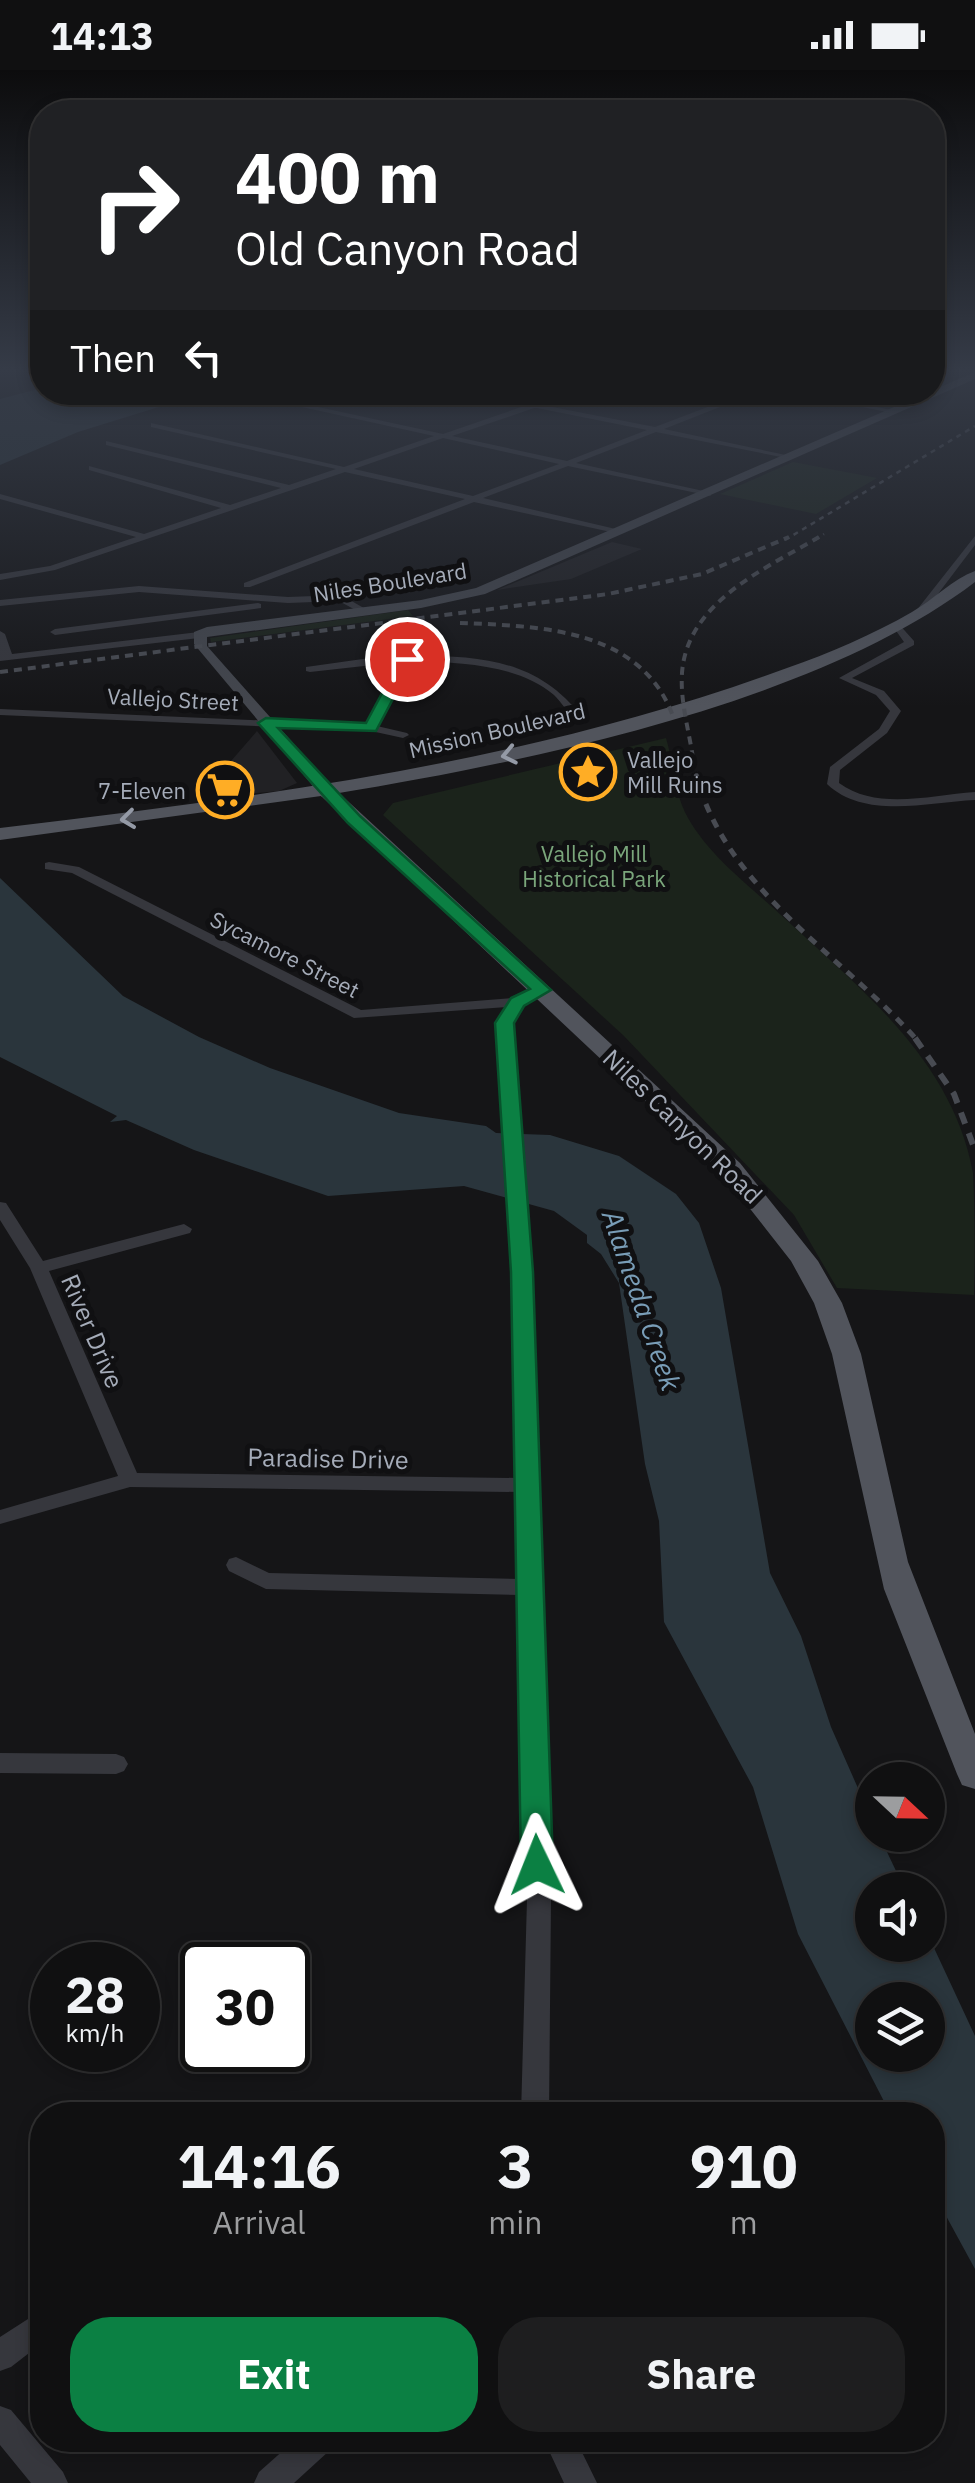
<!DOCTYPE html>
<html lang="en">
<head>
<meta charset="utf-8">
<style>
  :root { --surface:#101011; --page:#1e1e1f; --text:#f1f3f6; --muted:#9c9d9f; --line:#303031; --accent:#0b8043 }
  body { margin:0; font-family:"IBM Plex Sans",sans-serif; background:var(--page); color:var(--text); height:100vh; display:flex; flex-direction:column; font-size:38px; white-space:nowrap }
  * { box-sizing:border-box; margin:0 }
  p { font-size:32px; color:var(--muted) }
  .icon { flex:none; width:55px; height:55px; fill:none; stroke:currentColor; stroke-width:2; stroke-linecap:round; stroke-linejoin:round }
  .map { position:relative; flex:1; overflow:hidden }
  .panel { position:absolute; left:30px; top:2032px; width:915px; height:350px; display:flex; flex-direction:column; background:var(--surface); border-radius:40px; box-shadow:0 5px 15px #0003,0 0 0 2px var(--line) }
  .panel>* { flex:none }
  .guide { position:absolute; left:30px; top:30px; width:915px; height:305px; border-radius:40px; box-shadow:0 5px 15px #0003,0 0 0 2px var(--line); background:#202124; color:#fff; overflow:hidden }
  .needle { width:65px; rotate:112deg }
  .tools { position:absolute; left:855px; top:1692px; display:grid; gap:20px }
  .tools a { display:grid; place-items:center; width:90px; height:90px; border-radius:50%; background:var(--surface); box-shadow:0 5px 15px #0003,0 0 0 2px var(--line); font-size:50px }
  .speed { position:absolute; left:30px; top:1872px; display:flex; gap:20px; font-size:50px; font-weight:700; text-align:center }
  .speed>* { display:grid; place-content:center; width:130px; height:130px; border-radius:50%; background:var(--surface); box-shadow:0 5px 15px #0003,0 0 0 2px var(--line); line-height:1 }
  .speed small { font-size:25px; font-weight:400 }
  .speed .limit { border:5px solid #111; border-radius:15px; background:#fff; color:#111 }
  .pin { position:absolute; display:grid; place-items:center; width:85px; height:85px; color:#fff; margin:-42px; border:5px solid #fff; border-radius:50%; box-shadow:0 2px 10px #0007 }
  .me { position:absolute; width:110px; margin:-55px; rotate:358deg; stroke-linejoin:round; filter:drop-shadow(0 0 8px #0008) }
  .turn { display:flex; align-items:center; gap:35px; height:210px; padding:0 40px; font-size:45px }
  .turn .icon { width:130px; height:130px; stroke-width:2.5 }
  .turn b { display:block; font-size:70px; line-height:85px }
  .then { display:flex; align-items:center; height:95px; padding:0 40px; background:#0003; gap:20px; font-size:38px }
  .eta { display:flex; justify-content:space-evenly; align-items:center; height:170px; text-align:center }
  .eta b { font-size:60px; font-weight:700; line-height:70px }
  .cta { display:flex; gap:20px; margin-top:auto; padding:20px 40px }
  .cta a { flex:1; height:115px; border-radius:40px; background:var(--accent); color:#fff; font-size:40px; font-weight:700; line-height:115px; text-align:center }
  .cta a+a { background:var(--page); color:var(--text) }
  .status { display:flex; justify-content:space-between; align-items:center; height:70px; padding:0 50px; background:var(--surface); direction:ltr }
  .status svg { height:28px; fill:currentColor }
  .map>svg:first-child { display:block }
  .built { fill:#212124 }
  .green { fill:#1b231b }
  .water { fill:#2a353c; fill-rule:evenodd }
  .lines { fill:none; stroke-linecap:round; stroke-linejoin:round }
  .minor { fill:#36373d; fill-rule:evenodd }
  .secondary { fill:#43464d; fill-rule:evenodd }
  .primary { fill:#51545c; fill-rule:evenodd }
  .rail-far3 { stroke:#484b52; stroke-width:2.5; stroke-dasharray:5 5; stroke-linecap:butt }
  .rail-far2 { stroke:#484b52; stroke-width:4; stroke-dasharray:8 6; stroke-linecap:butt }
  .rail-far1 { stroke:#484b52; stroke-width:5; stroke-dasharray:9 8; stroke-linecap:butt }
  .rail { stroke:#484b52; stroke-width:6; stroke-dasharray:12 10; stroke-linecap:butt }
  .oneway { stroke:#949aa6 }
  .route { fill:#0b8043; stroke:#07532c; stroke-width:2.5 }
  .labels { text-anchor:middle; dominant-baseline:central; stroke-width:10; stroke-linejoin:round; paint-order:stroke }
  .far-street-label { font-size:22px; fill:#a5acb9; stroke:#101012 }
  .far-poi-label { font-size:22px; fill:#a5acb9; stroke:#101012; text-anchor:start }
  .far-park-label { font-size:22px; fill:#7aa67b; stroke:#101012 }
  .street-label { font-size:25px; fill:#a5acb9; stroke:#101012 }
  .water-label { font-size:28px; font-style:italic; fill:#799db7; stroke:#101012 }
</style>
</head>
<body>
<div class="status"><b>14:13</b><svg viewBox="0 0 49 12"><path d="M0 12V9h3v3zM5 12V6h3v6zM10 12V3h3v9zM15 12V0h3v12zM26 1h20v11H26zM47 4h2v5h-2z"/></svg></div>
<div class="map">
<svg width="975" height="2413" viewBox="0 0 975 2413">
  <rect width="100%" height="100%" fill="#151517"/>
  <path class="built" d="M612,472L642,479L571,509L497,520Z
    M257,661L297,713L279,721L199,728Z"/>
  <path class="green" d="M793,392L877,408L816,444L720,424Z
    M408,540L413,546L211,572L210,568Z
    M666,668C674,695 674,723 688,748C711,788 750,816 782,846C861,919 953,991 973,1103C975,1142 975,1186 974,1225L837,1218L794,1145L624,966L383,745L393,733Z"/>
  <path class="water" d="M42,318V322L204,323L78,362L0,395V329Z
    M0,808L123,926L199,967L270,998L399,1043L486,1056L496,1063L550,1065L619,1086L676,1124L699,1153L721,1218L770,1503L801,1566L831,1657L872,1750V1765H879L905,1820H872V1875H928V1865L975,1966V2199L933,2122L932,2045H891L798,1864L753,1717L664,1552L659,1451L645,1394L619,1213L601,1184L587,1173V1165L554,1141L464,1116L328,1126L194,1080L126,1050L110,1052L117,1046L0,987ZM872,1930H928V1985H872Z"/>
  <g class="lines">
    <path class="minor" d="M971,299H975V301L972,300Z
      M565,322H576L542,335L655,357L747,322H758L664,359L795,387L791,389L656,362L576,393L708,422L711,426L568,396L483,428L620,460V464L474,432L250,517H244V513L465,429L345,402L55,500L0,510V504L50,496L136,467L0,429V424L144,464L221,438L89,400V396L230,435L281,418L106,375V371L289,415L336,399L151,357V353L344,397L434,366L261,328L258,324L443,364ZM534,338H537L647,360L567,391L452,366ZM443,368L559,394L473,426L354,399Z
      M788,322H805L896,341L892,343Z
      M975,466V475L922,545H916V541Z
      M139,516L288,527L341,525L369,541L361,543L339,531L288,533L139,522L0,536V530Z
      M258,533L261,534V538L55,565L50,562L55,559Z
      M897,552L914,571V575L852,608L884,621L901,641L887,663L840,700L839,713C877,741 931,725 975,722V730C928,732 865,750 827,714L830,697L879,659L890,641L876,625L839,608L904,572L892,555Z
      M0,561L5,564L12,584L199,562L204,565L199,568L0,591Z
      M416,585C485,587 538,590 583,648L574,650C568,642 561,632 554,625C517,594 461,593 416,591H411L377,656L407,663L409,665L403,668L371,661L0,645V639L367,655L400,592L310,602L306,601V597L377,587Z
      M49,792L79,797L361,940L514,928L542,916L549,920L522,935L511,953L531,1202L551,1829L549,2045H521L527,1829L520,1525L266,1519L229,1501L226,1495L229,1489L236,1487L269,1503L520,1509L518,1422L130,1417L0,1454V1440L118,1406L30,1198L0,1150V1132L6,1133L43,1191L184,1154L192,1159L190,1163L49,1201L137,1403L518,1408L513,1202L497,953L507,937L354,948L72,803L45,799V793Z
      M0,1683L116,1684L124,1687L128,1694L124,1701L116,1704L0,1703Z
      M42,2240V2273L11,2297L0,2301V2267Z
      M0,2336L11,2340L63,2402L68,2413H31L0,2375Z
      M295,2370H334L329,2381L294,2413H254L259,2402Z
      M544,2370H576L597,2413H564Z"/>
    <path class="secondary" d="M975,302V309L485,524L421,538L207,567V576L334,719V727H322L194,574V562L207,557L421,530L476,518Z"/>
    <path class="primary" d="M975,501V512C818,632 533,691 339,723L740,1093L818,1191L842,1233L861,1284L908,1492L975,1664V1719L962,1715L957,1704L884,1519L832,1284L814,1233L791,1191L722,1103L321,726L0,770V758C266,726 534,692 787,598C830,583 872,565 912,542C933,530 953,509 975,501Z"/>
    <path class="rail-far3" d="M785,470L975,356
      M815,470L824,464"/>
    <path class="rail-far2" d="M460,553C542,556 643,559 674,649
      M0,602L608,524L702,504L789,467
      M693,688C689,661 680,631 682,603C687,532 765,499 819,467"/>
    <path class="rail-far1" d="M692,685C712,811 839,882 917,970"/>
    <path class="rail" d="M915,968L954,1024L975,1080"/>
  </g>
  <defs><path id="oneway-chevron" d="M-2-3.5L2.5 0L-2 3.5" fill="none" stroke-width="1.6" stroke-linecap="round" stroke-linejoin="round" transform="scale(2.5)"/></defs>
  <g class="oneway">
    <use href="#oneway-chevron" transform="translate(509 685) rotate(168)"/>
    <use href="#oneway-chevron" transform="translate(128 749) rotate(173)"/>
  </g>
  <linearGradient id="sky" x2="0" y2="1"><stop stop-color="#0c0c0d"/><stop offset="0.47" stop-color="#353b47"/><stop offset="1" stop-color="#353b47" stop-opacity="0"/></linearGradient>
  <rect width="975" height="637" fill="url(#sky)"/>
  <path class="route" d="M402,586L414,589L376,661L278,658L360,746L551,920L524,936L514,953L533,1202L553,1795L548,1805L537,1809L526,1805L521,1795L511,1202L495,953L511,928L530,919L348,753L258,653L266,648L366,653Z"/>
  <defs>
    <g id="sight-ring" transform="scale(2.875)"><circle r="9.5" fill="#101012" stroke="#ffad25" stroke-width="1.5"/><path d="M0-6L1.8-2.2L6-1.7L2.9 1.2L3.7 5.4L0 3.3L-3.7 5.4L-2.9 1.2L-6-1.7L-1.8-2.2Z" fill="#ffad25"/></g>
    <g id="supermarket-ring" transform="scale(2.875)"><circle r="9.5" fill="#101012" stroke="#ffad25" stroke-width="1.5"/><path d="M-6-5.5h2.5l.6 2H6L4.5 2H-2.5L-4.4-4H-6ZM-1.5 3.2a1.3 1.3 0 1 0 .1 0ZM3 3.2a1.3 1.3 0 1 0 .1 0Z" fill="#ffad25"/></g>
  </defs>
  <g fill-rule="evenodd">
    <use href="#sight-ring" x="588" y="702"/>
    <use href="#supermarket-ring" x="225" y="720"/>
  </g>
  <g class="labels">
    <g class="far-street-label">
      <text transform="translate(390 512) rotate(-9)">Niles Boulevard</text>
      <text transform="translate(173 629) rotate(3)">Vallejo Street</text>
      <text transform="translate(497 660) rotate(-13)">Mission Boulevard</text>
      <text transform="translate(285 884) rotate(27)">Sycamore Street</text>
    </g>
    <g class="far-poi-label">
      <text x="627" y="689">Vallejo<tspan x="627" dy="25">Mill Ruins</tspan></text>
      <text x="186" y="720" text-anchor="end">7-Eleven</text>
    </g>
    <g class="far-park-label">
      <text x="594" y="783">Vallejo Mill<tspan x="594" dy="25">Historical Park</tspan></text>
    </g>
    <g class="street-label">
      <text transform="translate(683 1056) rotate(44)">Niles Canyon Road</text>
      <text transform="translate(93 1261) rotate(67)">River Drive</text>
      <text transform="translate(328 1388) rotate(1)">Paradise Drive</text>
    </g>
    <g class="water-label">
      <text transform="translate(642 1230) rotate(71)">Alameda Creek</text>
    </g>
  </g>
</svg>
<div class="tools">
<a><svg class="needle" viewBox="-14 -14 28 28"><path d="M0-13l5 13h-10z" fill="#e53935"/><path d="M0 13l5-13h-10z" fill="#9c9d9f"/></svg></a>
<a><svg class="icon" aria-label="sound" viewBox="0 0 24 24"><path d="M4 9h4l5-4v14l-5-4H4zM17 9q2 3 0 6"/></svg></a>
<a><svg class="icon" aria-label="layers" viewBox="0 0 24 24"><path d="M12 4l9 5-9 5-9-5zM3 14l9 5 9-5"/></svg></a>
</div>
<div class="speed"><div>28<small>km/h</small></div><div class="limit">30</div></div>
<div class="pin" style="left:407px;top:589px;background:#d93025"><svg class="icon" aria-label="arrive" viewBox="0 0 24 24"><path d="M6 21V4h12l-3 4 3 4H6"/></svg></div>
<svg class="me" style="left:537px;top:1795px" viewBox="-20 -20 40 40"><path d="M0-17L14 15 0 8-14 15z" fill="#0b8043" stroke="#fff" stroke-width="4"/></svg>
<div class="guide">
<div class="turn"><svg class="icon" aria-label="right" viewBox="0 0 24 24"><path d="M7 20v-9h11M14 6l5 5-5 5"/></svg><div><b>400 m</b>Old Canyon Road</div></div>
<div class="then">Then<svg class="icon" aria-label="left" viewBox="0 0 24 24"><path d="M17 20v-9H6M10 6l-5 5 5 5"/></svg></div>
</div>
<section class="panel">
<div class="eta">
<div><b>14:16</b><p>Arrival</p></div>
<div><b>3</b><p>min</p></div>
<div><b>910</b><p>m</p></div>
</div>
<div class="cta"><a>Exit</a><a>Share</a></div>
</section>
</div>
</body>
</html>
